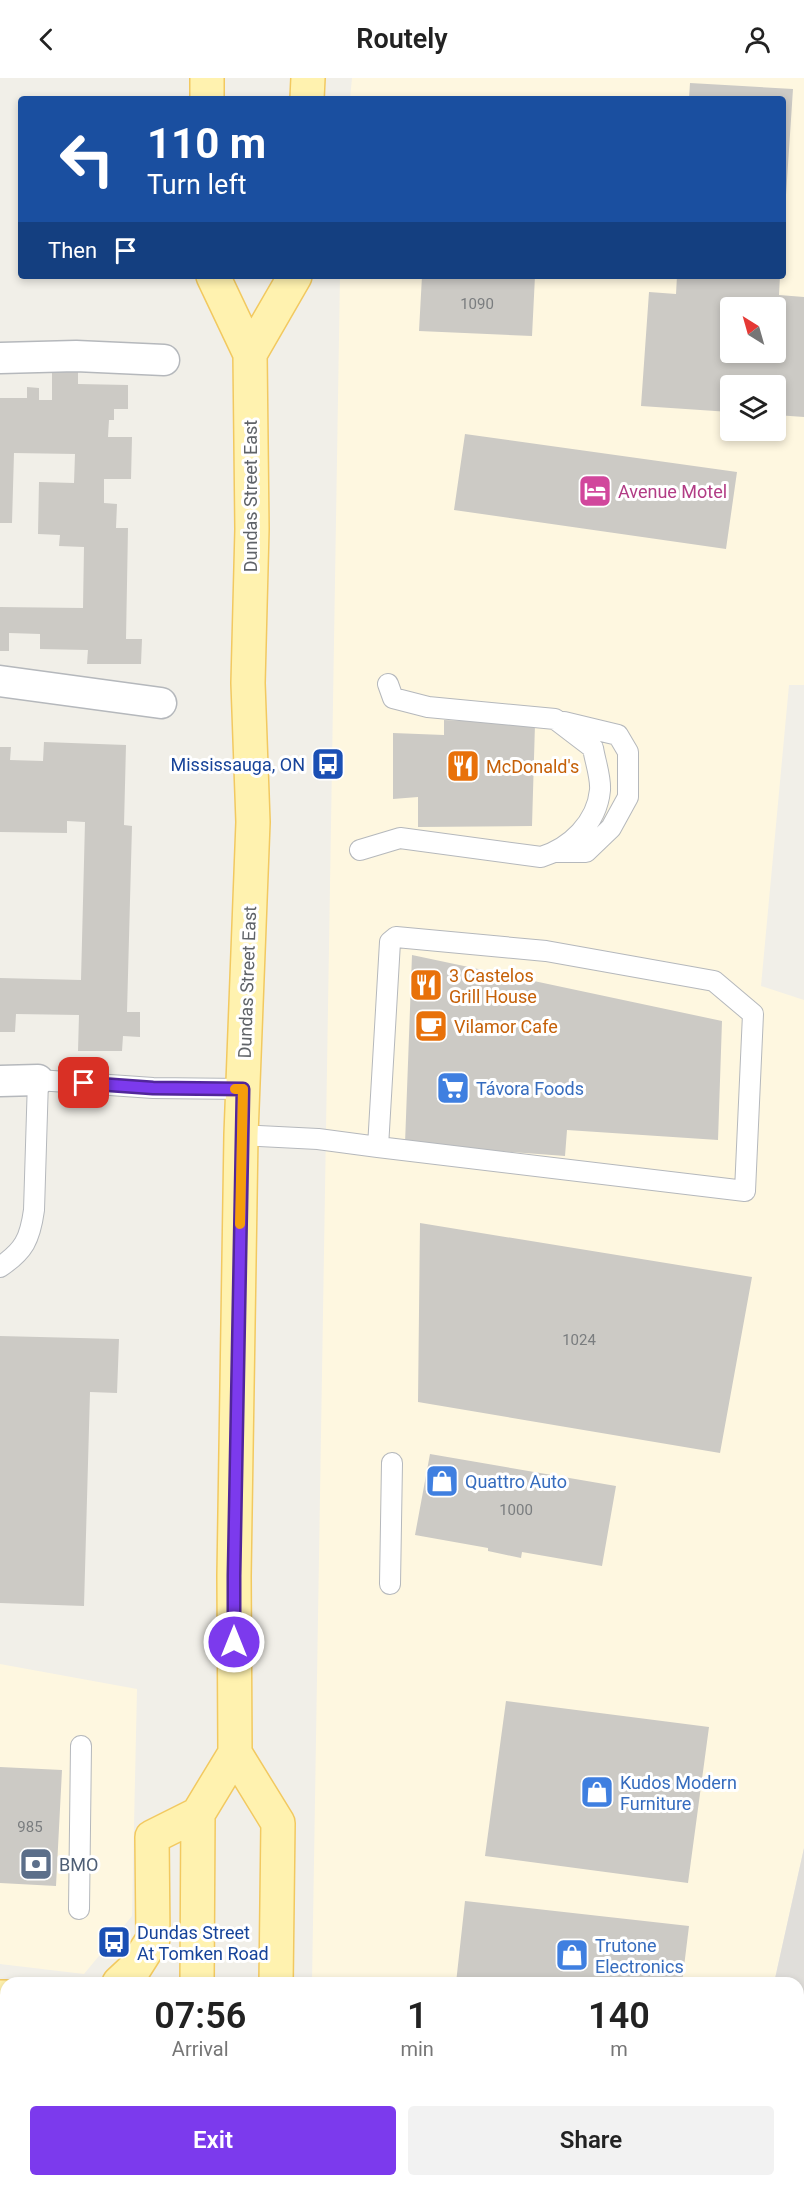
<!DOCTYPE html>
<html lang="en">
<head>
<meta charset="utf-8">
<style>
  :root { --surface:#fff; --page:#f2f2f2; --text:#222; --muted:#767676; --accent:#7c3aed }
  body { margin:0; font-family:Roboto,sans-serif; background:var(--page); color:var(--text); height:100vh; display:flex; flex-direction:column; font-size:22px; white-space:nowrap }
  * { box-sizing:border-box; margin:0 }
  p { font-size:20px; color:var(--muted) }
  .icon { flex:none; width:33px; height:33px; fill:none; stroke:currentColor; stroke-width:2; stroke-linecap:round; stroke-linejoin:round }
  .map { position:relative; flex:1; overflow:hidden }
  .drawer { position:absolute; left:0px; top:1899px; width:804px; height:210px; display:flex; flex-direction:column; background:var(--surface); border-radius:18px 18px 0 0; box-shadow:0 3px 9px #0003 }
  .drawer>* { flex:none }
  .banner { position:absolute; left:18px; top:18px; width:768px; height:183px; border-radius:6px; box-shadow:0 3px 9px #0003; background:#1a4fa0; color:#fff; overflow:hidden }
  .needle { width:39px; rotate:323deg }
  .fabs { position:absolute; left:720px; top:219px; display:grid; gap:12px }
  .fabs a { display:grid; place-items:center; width:66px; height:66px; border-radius:6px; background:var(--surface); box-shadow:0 3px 9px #0003; font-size:30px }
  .pin { position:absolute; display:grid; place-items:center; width:51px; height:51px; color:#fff; margin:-26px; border-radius:12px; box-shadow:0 3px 9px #0006 }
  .me { position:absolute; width:66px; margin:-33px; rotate:0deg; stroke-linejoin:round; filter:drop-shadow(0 0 4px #0008) }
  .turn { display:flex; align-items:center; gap:21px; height:126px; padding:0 30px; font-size:27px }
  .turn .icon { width:78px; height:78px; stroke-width:2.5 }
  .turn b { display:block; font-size:42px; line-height:51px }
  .then { display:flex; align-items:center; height:57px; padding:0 30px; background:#0003; gap:12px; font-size:22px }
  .eta { display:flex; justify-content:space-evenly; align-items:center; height:102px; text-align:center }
  .eta b { font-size:36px; font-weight:600; line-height:42px }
  .cta { display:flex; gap:12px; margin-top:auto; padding:12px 30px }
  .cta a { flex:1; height:69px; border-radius:6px; background:var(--accent); color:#fff; font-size:24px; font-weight:600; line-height:69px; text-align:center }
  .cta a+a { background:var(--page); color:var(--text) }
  header { display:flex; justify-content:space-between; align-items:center; height:78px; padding:0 30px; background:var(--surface); font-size:27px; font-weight:600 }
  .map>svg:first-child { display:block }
  .commercial { fill:#fef7e0; fill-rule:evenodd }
  .industrial { fill:#e0deda }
  .building { fill:#cccac5; fill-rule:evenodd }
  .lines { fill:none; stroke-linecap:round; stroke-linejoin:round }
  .service-casing { stroke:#b5b8bc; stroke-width:22 }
  .pedestrian-casing { stroke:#b5b8bc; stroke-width:33 }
  .tertiary-casing { stroke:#b5b8bc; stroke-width:36 }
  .primary-casing { stroke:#f2c960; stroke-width:36 }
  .service { stroke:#fff; stroke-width:20 }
  .pedestrian { stroke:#fff; stroke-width:30 }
  .tertiary { stroke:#fff; stroke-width:33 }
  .primary { stroke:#fff2af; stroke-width:33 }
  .route-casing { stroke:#51269a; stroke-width:15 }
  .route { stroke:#7c3aed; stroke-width:10 }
  .slow { stroke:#f59e0b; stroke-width:10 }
  .labels { text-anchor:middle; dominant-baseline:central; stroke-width:6; stroke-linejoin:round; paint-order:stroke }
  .number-label { font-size:15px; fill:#7a7d7f }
  .hotel-label { font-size:18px; fill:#b23c85; stroke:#fff; text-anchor:start }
  .street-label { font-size:18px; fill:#5f6368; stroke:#fff }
  .transit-label { font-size:18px; fill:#164399; stroke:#fff; text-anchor:end }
  .food-label { font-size:18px; fill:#c56008; stroke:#fff; text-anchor:start }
  .shop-label { font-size:18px; fill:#366cbe; stroke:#fff; text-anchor:start }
  .service-label { font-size:18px; fill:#4e5e75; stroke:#fff; text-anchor:start }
</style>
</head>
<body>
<header><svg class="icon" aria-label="back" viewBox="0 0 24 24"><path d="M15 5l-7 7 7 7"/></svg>Routely<svg class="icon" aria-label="person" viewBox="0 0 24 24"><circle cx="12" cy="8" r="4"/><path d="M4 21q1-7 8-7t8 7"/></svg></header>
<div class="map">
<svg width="804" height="2109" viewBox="0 0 804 2109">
  <rect width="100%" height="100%" fill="#f1efe8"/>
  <path class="commercial" d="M352,0H804V607H789L761,908L804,922V1770L774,1905H312L340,198H783V21H350ZM730,230H776V274H730ZM730,308H776V352H730Z
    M0,1586L137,1611L132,1838L84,1896L0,1886Z
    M0,2020L6,2021V2103H129V2109H0Z
    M316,2103H723V2109H316Z"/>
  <path class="industrial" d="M804,1770V2109H752L753,2103H798V1905H774Z"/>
  <path class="building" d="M690,5L793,11L785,132H783V21H689Z
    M422,198H535L532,258L419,253Z
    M677,198H780L779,217L804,219V339L776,337V308H730V334L641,328L649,214L676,216ZM730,230H776V274H730Z
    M52,293H78V306L128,307V331H114V342H109L108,359H132L131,401H104V425L117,426L116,450H128L126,561H142L141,586H87L88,572L40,571V556L9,555V573H0V529L83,530L84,469L59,468L60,457L38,456L39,404L74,405L75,376L14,375L12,445H0V320H27V309L39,310V322H52Z
    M465,356L737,394L726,471L454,432Z
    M444,642L535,646L532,748L418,749V719L393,721V655L444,657Z
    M44,664L126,667L124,747L132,748L127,934H140V959L123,958L122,973H78L79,937L16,936L15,954H0V900L81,902L85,744L67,743V755L0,754V669H11L10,682L43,683Z
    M412,877L722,943L718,1062L567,1052L565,1078L405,1066Z
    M420,1145L752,1199L720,1375L418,1324Z
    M0,1258L119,1261L117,1315L90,1314L84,1528L0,1525Z
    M430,1376L616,1408L602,1488L522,1474L521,1480L488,1473V1470L415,1457Z
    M506,1623L709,1649L688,1805L485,1778Z
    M0,1689L62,1692L56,1808L0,1805Z
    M465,1823L689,1848L682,1905H456Z
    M533,2103H673V2109H533Z"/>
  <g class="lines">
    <g class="service-casing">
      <path id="service" d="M360,772L400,760L541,779C570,770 597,745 600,712C601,699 595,683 593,670L555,641L428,629L393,620L388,606
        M557,774H586L611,750L628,719V674L618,657L564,644
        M241,1057L318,1061L378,1069L745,1113L753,936L714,903L546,873L396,859L390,864L378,1069
        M0,1189C24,1173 30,1161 34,1132L38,1002L153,1010L243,1011
        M390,1506L392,1385
        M79,1831L81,1668"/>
    </g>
    <g class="pedestrian-casing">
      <path id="pedestrian" d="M0,280L76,278L164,282
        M0,603L161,625
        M0,1003L38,1002"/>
    </g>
    <g class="tertiary-casing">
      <path id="tertiary" d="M0,1939L6,1940
        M0,1975L6,1976"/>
    </g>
    <g class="primary-casing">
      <path id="primary" d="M207,21V0
        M307,21L308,0
        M213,198L250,276L252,451L248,605L253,744L241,1057L234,1498L235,1675L278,1745L276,1905
        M250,276L295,198
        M119,1905L134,1891L153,1861L152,1759L198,1736
        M197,1905L198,1736L235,1675
        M0,1919H6
        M192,2109V2103
        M270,2109V2103"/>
    </g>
    <use href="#service" class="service"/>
    <use href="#pedestrian" class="pedestrian"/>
    <use href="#tertiary" class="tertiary"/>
    <use href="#primary" class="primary"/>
  </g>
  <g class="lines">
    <g class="route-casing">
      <path id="route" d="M84,1005L153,1010L243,1011L234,1498V1564"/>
    </g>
    <use href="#route" class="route"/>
    <path class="slow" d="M235,1011H243L240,1146"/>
  </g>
  <defs>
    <g id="hotel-square" transform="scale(1.725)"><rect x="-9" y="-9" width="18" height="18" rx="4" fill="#d1479c" stroke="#fff"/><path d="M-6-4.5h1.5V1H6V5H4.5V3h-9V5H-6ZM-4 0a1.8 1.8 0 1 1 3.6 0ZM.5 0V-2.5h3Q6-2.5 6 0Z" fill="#fff"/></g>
    <g id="bus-square" transform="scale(1.725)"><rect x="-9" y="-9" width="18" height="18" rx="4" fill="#1a4fb4" stroke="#fff"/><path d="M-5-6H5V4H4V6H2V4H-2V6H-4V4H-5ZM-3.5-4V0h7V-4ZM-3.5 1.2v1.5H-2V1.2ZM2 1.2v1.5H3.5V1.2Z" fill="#fff"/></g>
    <g id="restaurant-square" transform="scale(1.725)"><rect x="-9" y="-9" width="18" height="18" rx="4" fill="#e8710a" stroke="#fff"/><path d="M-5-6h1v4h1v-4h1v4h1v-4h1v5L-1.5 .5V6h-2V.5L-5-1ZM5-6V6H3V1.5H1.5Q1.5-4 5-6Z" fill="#fff"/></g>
    <g id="cafe-square" transform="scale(1.725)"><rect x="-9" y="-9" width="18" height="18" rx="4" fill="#e8710a" stroke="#fff"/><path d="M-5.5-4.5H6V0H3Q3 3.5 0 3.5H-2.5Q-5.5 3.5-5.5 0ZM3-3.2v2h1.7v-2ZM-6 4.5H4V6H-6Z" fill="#fff"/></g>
    <g id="supermarket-square" transform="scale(1.725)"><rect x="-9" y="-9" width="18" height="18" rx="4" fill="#3f7fe0" stroke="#fff"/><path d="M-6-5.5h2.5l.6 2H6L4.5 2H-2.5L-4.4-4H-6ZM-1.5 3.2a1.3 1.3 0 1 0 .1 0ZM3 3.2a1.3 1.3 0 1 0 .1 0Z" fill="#fff"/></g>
    <g id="shop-square" transform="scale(1.725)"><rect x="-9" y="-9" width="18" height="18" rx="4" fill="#3f7fe0" stroke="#fff"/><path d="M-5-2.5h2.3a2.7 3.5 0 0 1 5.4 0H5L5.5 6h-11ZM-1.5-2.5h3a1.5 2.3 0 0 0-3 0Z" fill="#fff"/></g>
    <g id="bank-square" transform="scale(1.725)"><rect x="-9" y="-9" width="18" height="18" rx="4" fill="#5c6f8a" stroke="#fff"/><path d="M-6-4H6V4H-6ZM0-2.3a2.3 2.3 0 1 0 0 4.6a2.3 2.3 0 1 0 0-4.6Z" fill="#fff"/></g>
  </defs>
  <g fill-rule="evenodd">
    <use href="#hotel-square" x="595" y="413"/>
    <use href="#bus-square" x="328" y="686"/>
    <use href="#restaurant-square" x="463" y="688"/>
    <use href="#restaurant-square" x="426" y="907"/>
    <use href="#cafe-square" x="431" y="948"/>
    <use href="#supermarket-square" x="453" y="1010"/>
    <use href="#shop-square" x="442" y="1403"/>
    <use href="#shop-square" x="597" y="1714"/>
    <use href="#bank-square" x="36" y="1786"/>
    <use href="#bus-square" x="114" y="1864"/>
    <use href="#shop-square" x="572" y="1877"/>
  </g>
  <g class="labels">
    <g class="number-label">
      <text x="477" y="226">1090</text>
      <text x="579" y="1262">1024</text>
      <text x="516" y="1432">1000</text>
      <text x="30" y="1749">985</text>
    </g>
    <g class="hotel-label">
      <text x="618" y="413">Avenue Motel</text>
    </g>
    <g class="street-label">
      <text transform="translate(250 418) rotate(-90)">Dundas Street East</text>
      <text transform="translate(247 904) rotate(-88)">Dundas Street East</text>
    </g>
    <g class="transit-label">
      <text x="305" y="686">Mississauga, ON</text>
      <text x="137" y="1854" text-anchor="start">Dundas Street<tspan x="137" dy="21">At Tomken Road</tspan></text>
    </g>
    <g class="food-label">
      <text x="486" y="688">McDonald's</text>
      <text x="449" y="897">3 Castelos<tspan x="449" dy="21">Grill House</tspan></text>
      <text x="454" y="948">Vilamor Cafe</text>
    </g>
    <g class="shop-label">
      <text x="476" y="1010">Távora Foods</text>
      <text x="465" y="1403">Quattro Auto</text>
      <text x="620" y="1704">Kudos Modern<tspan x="620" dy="21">Furniture</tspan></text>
      <text x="595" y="1867">Trutone<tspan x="595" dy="21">Electronics</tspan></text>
    </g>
    <g class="service-label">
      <text x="59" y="1786">BMO</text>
    </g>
  </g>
</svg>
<div class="fabs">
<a><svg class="needle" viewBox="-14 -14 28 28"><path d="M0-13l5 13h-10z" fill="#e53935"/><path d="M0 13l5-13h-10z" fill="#767676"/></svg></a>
<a><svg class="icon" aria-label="layers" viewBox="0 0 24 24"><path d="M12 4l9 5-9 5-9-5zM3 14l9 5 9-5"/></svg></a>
</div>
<div class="pin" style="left:84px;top:1005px;background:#d93025"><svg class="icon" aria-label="arrive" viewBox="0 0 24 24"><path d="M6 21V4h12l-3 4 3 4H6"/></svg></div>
<svg class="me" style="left:234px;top:1564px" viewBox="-20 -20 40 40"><circle r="17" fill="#7c3aed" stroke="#fff" stroke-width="3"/><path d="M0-11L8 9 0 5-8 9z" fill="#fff"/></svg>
<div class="banner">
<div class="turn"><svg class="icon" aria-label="left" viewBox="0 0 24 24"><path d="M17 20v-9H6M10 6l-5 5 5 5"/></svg><div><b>110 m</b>Turn left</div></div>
<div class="then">Then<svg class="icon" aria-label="arrive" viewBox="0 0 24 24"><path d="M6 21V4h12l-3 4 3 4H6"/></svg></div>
</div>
<section class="drawer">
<div class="eta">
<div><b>07:56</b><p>Arrival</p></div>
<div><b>1</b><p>min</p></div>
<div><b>140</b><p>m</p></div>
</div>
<div class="cta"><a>Exit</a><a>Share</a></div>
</section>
</div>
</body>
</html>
